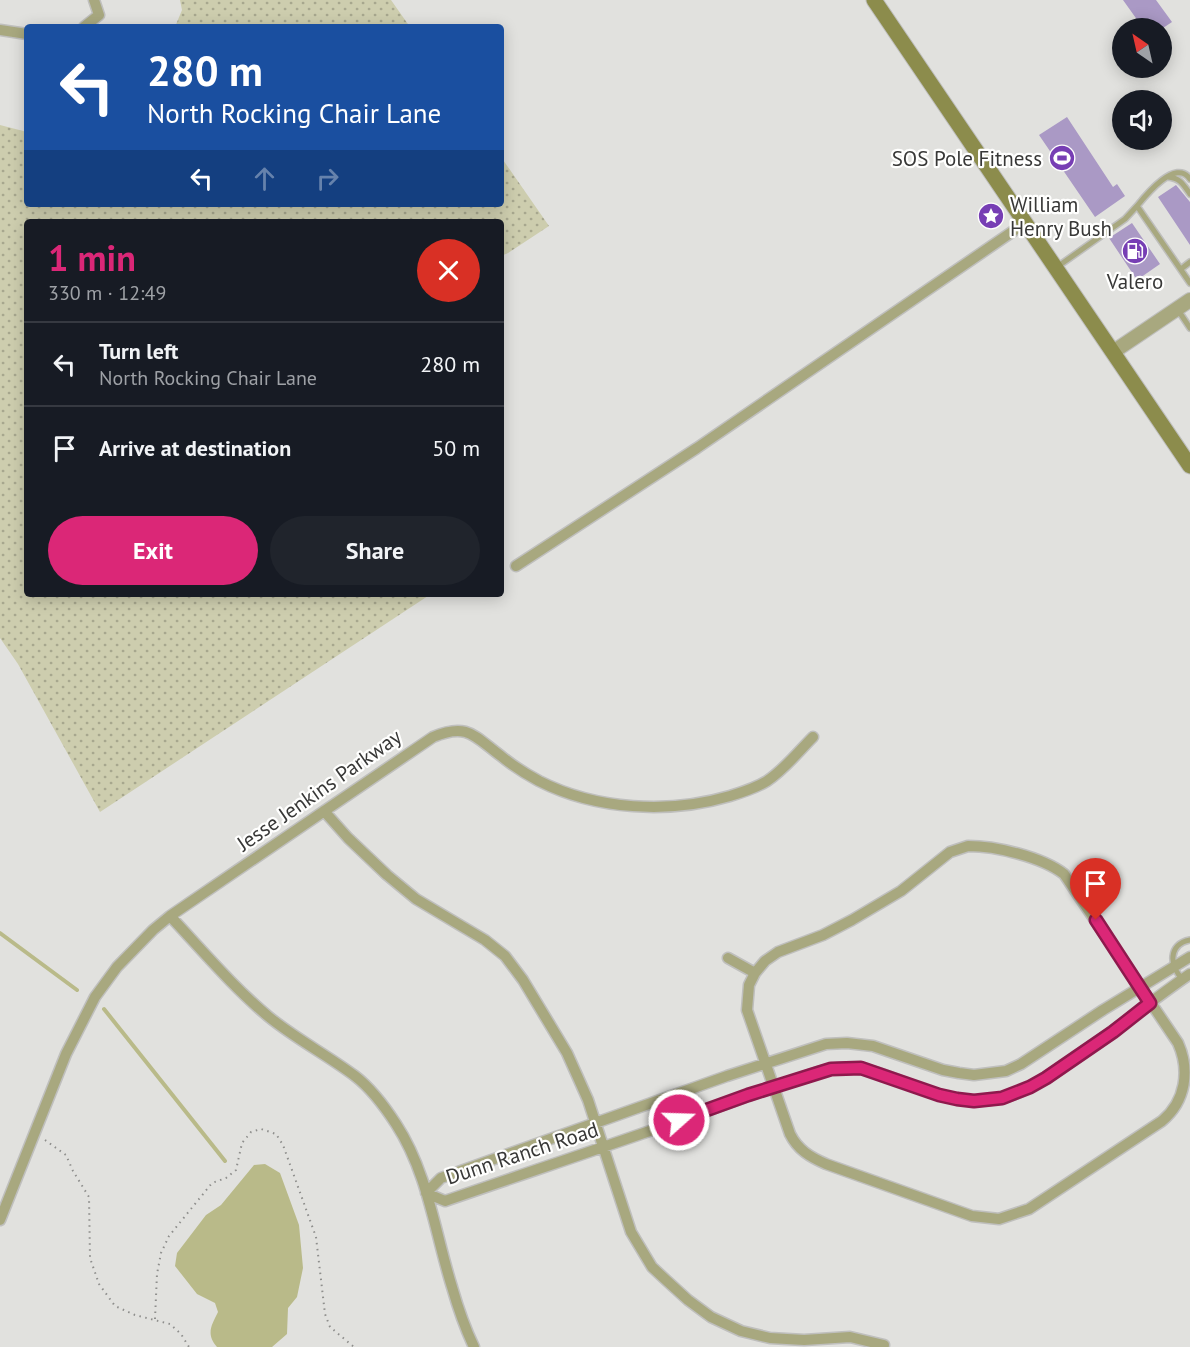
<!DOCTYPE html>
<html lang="en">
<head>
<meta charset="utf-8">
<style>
  :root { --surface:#171b24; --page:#20242c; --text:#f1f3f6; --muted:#9ea1a6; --line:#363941; --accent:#db2777 }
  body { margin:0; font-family:"PT Sans",sans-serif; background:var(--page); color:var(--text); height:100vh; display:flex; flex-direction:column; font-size:22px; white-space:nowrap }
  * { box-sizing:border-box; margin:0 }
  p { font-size:20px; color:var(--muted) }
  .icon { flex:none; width:33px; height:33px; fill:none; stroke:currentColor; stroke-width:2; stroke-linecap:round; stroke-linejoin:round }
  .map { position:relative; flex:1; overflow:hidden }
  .side { position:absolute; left:24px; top:219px; width:480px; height:378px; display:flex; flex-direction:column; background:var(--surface); border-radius:6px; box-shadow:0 3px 15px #0003 }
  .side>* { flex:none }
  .hud { position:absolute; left:24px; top:24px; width:480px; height:183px; border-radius:6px; box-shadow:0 3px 15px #0003; background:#1a4fa0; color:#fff; overflow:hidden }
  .needle { width:39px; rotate:326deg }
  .fabs { position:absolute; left:1112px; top:18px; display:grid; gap:12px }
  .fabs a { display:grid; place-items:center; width:60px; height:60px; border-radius:50%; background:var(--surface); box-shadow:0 3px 15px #0003; font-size:30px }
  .pin { position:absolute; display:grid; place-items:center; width:51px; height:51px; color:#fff; margin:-62px -26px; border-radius:50% 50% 50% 0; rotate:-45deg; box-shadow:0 0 6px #0007 }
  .pin .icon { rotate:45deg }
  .me { position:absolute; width:66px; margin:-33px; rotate:70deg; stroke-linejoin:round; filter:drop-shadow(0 0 4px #0008) }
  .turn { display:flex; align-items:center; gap:21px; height:126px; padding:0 24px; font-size:27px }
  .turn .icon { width:78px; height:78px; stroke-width:2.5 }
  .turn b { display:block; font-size:42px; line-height:51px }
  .lanes { display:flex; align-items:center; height:57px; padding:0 24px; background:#0003; justify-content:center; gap:30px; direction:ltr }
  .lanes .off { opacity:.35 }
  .round { display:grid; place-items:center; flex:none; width:63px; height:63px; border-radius:32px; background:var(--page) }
  .head { display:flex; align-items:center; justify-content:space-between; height:102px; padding:0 24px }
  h1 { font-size:36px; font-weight:700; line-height:45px; color:var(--accent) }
  .button { display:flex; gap:12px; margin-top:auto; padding:12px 24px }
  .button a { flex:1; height:69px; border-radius:36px; background:var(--accent); color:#fff; font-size:24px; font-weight:700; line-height:69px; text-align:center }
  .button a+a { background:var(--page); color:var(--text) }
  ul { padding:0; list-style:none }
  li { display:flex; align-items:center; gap:18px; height:84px; padding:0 24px; border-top:2px solid var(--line) }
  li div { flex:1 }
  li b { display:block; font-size:22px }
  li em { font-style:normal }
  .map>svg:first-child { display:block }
  .grass { fill:url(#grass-dots) }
  .water { fill:#b9ba89 }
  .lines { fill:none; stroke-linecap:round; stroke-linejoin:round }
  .stream { stroke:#b9ba89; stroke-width:4 }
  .building { fill:#aa99c5 }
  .service-casing { stroke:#bfbfbd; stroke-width:8 }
  .minor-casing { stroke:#bfbfbd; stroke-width:13 }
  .tertiary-casing { stroke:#bfbfbd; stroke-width:16 }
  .secondary-casing { stroke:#bfbfbd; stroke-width:17 }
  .path { stroke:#8e8e8c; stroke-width:2; stroke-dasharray:1.5 4.5; stroke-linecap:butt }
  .service { stroke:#a8a87f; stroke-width:5 }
  .minor { stroke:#a8a87f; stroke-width:10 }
  .tertiary { stroke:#a8a87f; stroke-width:14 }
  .secondary { stroke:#8c8c4c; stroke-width:15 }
  .route-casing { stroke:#8e194d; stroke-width:15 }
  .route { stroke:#db2777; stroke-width:10 }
  .labels { text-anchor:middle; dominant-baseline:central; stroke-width:4.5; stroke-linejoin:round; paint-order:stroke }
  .poi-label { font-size:21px; fill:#383837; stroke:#fffffe; text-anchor:end }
  .street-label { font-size:21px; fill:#383837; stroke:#fffffe }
</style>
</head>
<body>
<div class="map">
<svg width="1190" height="1347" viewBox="0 0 1190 1347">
  <defs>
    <pattern id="grass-dots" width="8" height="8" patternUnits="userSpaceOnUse" patternTransform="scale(1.5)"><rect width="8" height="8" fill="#cdcdae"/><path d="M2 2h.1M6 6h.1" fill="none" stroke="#a7a78e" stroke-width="1.8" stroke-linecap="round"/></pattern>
  </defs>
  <rect width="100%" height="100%" fill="#e1e1de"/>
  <path class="grass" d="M180,0H391L410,27H175L182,10Z
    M0,125L27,132V204H501V157L549,226L508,253L501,256V222H27V594H431L100,812L18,664L0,638Z"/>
  <path class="water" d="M265,1164L280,1173L299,1225L303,1268L297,1297L288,1308L287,1334L272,1347H217C206,1334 211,1326 218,1312L215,1303L197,1294L175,1266L177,1253L206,1215L221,1205L254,1165Z"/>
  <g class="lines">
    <path class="stream" d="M0,933L77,990
      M104,1009L225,1161"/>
  </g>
  <path class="building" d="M1123,0H1156L1172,22L1163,28H1143Z
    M1067,117L1113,187L1117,184L1125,196L1095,217L1039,135Z
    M1176,185L1190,202V245L1158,197Z
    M1132,223L1160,264L1137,280L1109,238Z"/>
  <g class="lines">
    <g class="service-casing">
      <path id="service" d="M1168,177C1180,178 1183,184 1190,194
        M1137,206C1146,195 1176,158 1190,179
        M1057,267L1125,219L1137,206L1190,283
        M1181,269L1190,262
        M1178,310L1190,328
        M1183,979C1169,967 1168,944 1190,940"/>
    </g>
    <g class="minor-casing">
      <path id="minor" d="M84,27L99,15L94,0
        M0,30L27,34
        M516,566L697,448L1025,223
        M324,811L348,838L387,875L416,899L485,940L505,956L523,980L567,1053L588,1100L631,1232L652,1267L666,1280L688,1300L711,1317L741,1331L770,1338L804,1340L850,1337L884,1345
        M968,846C996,846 1042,857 1064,874L1178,1043C1190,1070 1186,1101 1162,1121L1029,1209L999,1219L972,1216L826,1164C810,1157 798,1150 790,1134L747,1010L749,985L755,973L765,961L778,952L823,935L852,920L901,891L950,852Z
        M170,916C202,950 233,987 269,1017C296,1039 327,1055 355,1076C372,1089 385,1107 396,1124C428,1173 435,1233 452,1287C458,1308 465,1328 474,1347
        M1190,957L1103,1010L1021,1064L1006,1071L974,1075L959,1073L943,1070L873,1046L847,1043L826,1044L727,1076L441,1178L426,1193L445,1201C529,1172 614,1144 698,1114C729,1103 760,1091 792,1081C804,1077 818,1071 831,1069C876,1061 914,1093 957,1099C976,1102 997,1101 1015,1094C1035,1086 1052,1073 1069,1062C1111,1034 1149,1002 1190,974
        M728,958L755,973
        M0,1220L66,1054L95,997L117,967L153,930L170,916L433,737C468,722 475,737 501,756C512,765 526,774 539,781C596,810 669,814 730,796C743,792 756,788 767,781C785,769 799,751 813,737"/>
    </g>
    <g class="tertiary-casing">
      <path id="tertiary" d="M1113,352L1190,300"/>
    </g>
    <g class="secondary-casing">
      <path id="secondary" d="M874,0L1190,466"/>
    </g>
    <path class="path" d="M45,1140L66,1155L73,1171L89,1197L90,1258L99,1284L115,1306L135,1315L170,1324L181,1334L189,1347
      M155,1319L157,1274L161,1253L169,1236L212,1183L226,1178L236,1170L242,1143L251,1132L261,1129L276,1134L283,1145L316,1237L325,1314L330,1327L354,1347"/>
    <use href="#service" class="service"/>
    <use href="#minor" class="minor"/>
    <use href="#tertiary" class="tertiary"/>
    <use href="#secondary" class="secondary"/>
  </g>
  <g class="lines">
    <g class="route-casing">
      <path id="route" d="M679,1120L748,1095L831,1069L861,1068L939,1095L957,1099L974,1101L1002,1098L1030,1087L1046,1078L1113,1032L1150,1003L1096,920"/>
    </g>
    <use href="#route" class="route"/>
  </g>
  <defs>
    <g id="stadium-disc" transform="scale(1.35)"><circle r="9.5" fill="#773eb4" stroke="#fffffe"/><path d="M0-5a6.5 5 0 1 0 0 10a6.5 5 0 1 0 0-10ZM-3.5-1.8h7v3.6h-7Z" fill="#fff"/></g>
    <g id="sight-disc" transform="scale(1.35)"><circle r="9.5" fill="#773eb4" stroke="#fffffe"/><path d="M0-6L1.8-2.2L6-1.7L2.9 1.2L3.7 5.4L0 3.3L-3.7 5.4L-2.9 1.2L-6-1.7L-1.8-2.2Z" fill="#fff"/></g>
    <g id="fuel-disc" transform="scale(1.35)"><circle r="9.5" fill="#773eb4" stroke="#fffffe"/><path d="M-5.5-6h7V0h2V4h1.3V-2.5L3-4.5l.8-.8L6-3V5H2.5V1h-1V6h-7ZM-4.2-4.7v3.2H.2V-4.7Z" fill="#fff"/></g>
  </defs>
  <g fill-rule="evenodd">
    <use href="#stadium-disc" x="1062" y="158"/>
    <use href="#sight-disc" x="991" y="216"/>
    <use href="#fuel-disc" x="1135" y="251"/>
  </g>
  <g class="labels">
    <g class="poi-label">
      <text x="1042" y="158">SOS Pole Fitness</text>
      <text x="1010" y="204" text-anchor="start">William<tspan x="1010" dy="24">Henry Bush</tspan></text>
      <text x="1135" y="281" text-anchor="middle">Valero</text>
    </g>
    <g class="street-label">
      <text transform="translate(319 790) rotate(-35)">Jesse Jenkins Parkway</text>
      <text transform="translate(522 1153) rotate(-18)">Dunn Ranch Road</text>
    </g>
  </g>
</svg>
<div class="fabs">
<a><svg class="needle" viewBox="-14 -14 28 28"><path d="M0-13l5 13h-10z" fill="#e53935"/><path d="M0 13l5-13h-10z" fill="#9ea1a6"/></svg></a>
<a><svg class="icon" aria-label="sound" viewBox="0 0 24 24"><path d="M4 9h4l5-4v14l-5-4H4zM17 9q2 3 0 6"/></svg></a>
</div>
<div class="pin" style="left:1096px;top:920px;background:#d93025"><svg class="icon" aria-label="arrive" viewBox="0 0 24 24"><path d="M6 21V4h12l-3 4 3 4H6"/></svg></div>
<svg class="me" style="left:679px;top:1120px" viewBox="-20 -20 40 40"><circle r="17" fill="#db2777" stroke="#fff" stroke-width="3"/><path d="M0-11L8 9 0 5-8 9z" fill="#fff"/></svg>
<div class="hud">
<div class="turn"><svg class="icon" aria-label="left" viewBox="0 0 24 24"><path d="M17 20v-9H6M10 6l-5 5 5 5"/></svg><div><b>280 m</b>North Rocking Chair Lane</div></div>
<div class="lanes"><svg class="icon" aria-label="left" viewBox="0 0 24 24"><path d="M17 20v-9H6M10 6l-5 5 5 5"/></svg><svg class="icon off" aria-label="ahead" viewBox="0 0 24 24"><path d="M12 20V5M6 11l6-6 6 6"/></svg><svg class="icon off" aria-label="right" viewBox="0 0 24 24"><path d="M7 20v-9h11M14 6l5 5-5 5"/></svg></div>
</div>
<section class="side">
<div class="head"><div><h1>1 min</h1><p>330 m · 12:49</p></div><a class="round" style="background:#d93025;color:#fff"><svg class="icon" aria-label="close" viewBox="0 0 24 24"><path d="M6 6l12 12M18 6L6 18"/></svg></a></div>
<ul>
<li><svg class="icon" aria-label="left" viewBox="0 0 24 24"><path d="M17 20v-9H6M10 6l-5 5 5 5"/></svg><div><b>Turn left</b><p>North Rocking Chair Lane</p></div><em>280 m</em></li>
<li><svg class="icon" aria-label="arrive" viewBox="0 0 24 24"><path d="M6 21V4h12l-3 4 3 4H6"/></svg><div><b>Arrive at destination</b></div><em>50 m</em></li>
</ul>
<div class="button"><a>Exit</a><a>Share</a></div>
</section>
</div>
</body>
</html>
